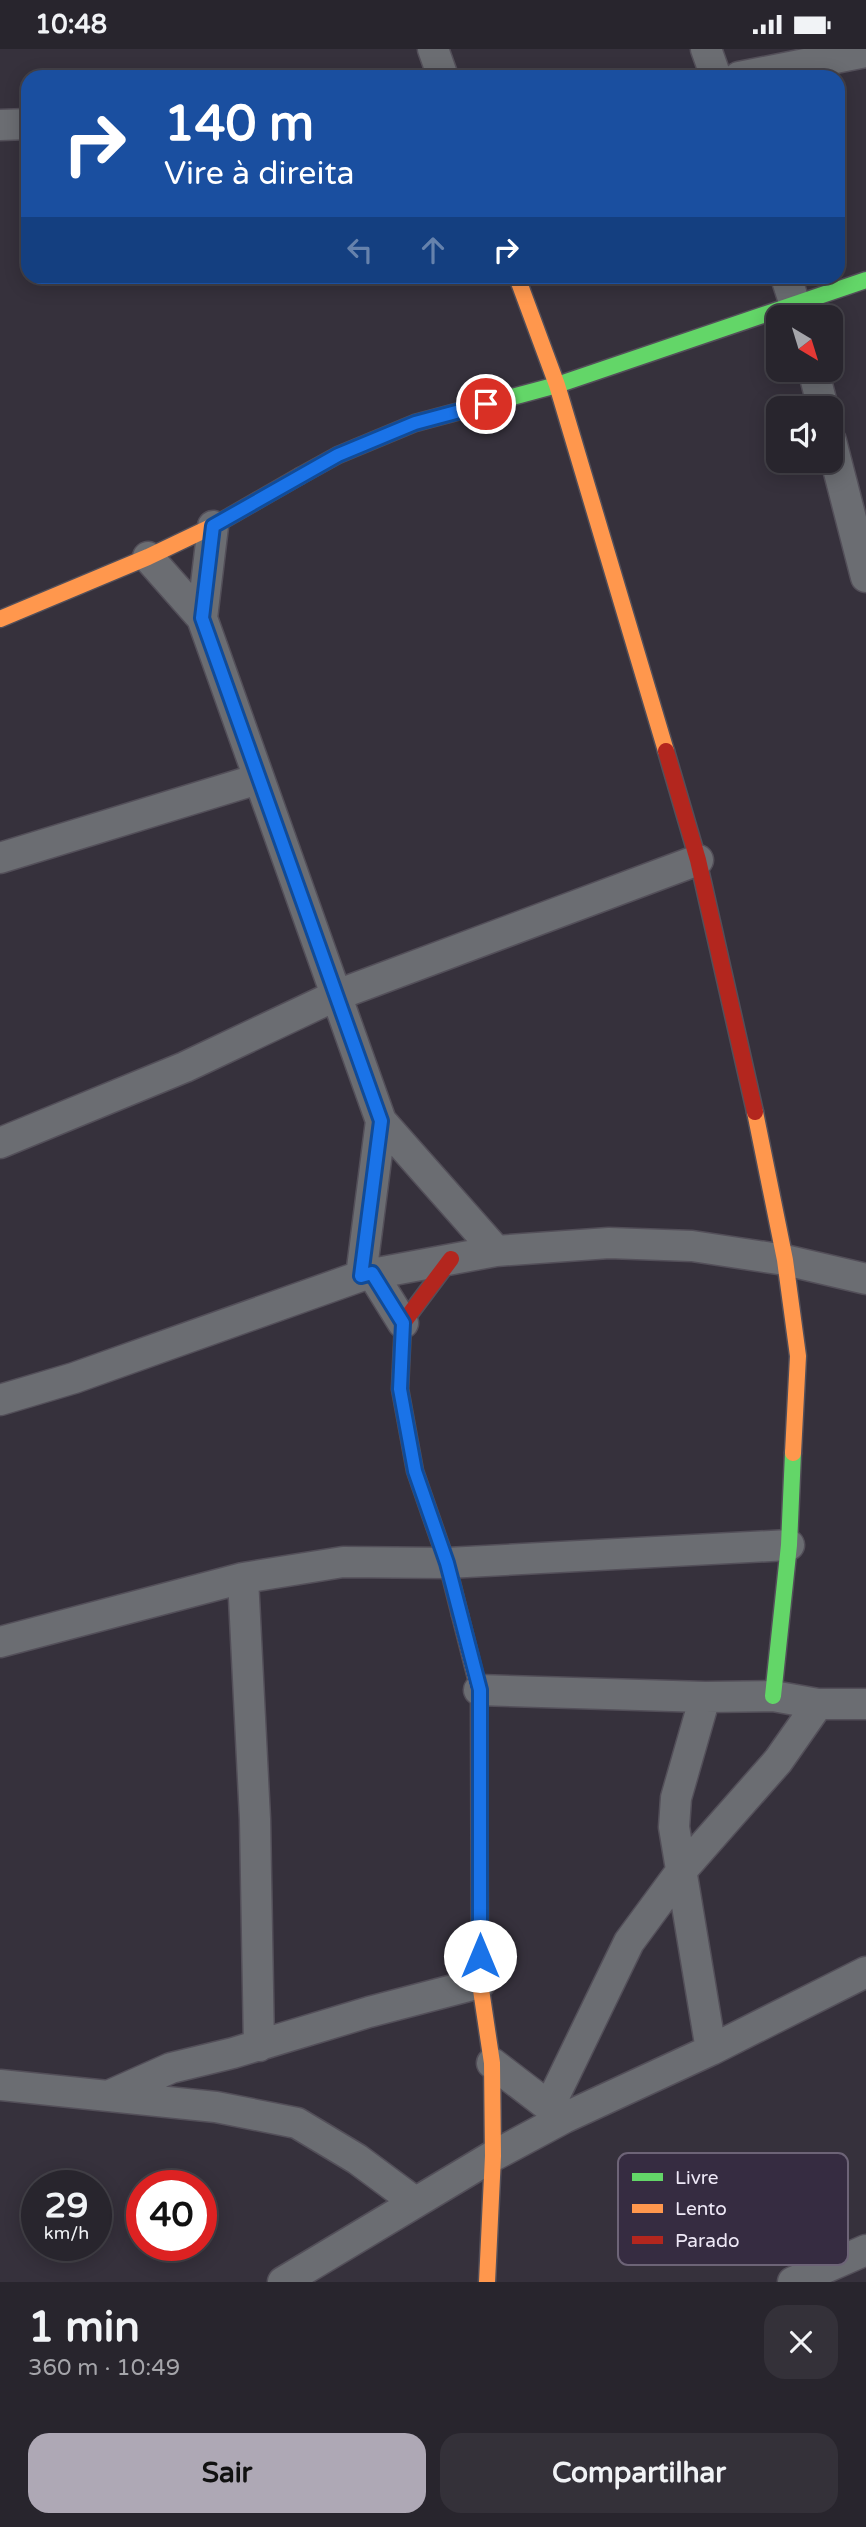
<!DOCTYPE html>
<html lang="pt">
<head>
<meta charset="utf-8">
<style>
  :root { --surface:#28252d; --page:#343139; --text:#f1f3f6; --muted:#a5a5aa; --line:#444249; --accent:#aea8b5 }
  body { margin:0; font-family:"Varela Round",sans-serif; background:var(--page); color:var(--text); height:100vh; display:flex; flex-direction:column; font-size:26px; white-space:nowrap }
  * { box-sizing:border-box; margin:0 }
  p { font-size:23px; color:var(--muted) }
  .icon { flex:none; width:38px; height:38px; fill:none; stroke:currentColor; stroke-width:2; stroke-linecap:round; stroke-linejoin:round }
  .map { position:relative; height:2233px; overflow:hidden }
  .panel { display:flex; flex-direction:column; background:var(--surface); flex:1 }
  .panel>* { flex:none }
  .top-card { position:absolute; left:21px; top:21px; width:824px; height:214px; border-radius:21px; box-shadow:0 4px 18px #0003,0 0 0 2px var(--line); background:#1a4fa0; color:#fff; overflow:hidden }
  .needle { width:46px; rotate:142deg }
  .tools { position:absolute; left:766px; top:256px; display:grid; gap:14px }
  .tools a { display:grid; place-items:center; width:77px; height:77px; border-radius:14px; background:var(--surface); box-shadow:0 4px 18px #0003,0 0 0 2px var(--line); font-size:35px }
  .speed { position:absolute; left:21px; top:2121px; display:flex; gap:14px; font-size:35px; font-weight:700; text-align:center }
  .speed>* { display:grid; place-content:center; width:91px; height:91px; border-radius:50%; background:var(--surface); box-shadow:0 4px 18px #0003,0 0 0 2px var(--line); line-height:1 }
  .speed small { font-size:18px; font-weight:400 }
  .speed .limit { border:10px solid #d22; background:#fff; color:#111 }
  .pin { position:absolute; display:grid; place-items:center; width:60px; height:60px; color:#fff; margin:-30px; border:4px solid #fff; border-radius:50%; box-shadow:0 2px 7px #0007 }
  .me { position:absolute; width:77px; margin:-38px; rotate:0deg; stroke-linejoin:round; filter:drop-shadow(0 0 5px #0008) }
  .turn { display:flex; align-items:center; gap:24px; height:147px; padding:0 28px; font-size:32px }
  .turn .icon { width:91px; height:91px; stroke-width:2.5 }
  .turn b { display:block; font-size:49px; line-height:60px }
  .lanes { display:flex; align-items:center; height:66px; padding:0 28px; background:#0003; justify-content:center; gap:35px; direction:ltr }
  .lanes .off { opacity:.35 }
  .round { display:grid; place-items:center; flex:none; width:74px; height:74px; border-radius:21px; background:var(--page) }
  .head { display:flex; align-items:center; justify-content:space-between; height:119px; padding:0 28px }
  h1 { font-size:42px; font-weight:700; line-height:52px }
  .cta { display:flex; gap:14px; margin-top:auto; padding:14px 28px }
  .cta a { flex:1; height:80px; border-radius:21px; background:var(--accent); color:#111; font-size:28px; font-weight:700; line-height:80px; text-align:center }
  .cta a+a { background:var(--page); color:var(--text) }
  .status { display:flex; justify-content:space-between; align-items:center; height:49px; padding:0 35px; background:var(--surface); direction:ltr }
  .status svg { height:19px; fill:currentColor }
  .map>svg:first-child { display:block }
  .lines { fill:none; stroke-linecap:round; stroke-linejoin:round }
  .street-casing { stroke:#534f59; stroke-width:33 }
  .fast-casing { stroke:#534f59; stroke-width:19 }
  .slow-casing { stroke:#534f59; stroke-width:19 }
  .jam-casing { stroke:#534f59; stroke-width:19 }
  .street { stroke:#6b6d72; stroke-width:30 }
  .fast { stroke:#63d668; stroke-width:16 }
  .slow { stroke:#ff974d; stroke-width:16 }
  .jam { stroke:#b3261e; stroke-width:16 }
  .route-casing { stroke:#114b97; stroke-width:18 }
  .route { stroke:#1a73e8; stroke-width:12 }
  .key { fill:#362c41; stroke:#6d6477; stroke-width:2 }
  .key-label { font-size:19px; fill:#eee8f6 }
</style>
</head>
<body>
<div class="status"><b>10:48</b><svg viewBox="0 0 49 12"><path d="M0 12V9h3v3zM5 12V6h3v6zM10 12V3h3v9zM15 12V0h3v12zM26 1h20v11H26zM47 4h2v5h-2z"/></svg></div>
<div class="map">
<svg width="866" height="2233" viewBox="0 0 866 2233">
  <rect width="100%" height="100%" fill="#36313c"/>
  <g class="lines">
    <g class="street-casing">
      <path id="street" d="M433,0L443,28
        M706,0L716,28
        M739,28L866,3
        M0,76L28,75
        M786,228L799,268
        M813,320L823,359
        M831,392L866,528
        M148,508L202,569L381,1072L496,1202
        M202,569L213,477
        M0,809L258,730
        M0,1094L185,1018L337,946L698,811
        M372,1224L403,1274
        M361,1227L381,1072
        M0,1351L74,1329L361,1227L496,1202L609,1194L692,1197L785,1211L866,1230
        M243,1529L255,1770L259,1997
        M0,1593L243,1529L343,1513L447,1514L789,1496
        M479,1641L705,1648L773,1647L818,1655H866
        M705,1648L676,1749L674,1778L711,2001
        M492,2014L564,2069
        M0,2036L216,2058L297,2074L357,2110L415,2153
        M108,2047L171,2019L233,2004L369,1963L480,1934
        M549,2058L629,1893L682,1821L778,1712L818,1655
        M283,2233L493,2107L564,2069L711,2001L866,1923
        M793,2233L866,2201"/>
    </g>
    <g class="fast-casing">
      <path id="fast" d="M300,427L338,406L415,374L557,336L866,231
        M773,1647L789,1496L793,1404"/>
    </g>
    <g class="slow-casing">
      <path id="slow" d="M517,228L557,336L666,702
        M0,570L148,508L213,477L300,427
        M755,1063L785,1211L798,1307L793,1404
        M460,1566L479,1641L480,1934L492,2014L493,2107L487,2233"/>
    </g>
    <g class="jam-casing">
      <path id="jam" d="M666,702L698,811L755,1063
        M451,1210L403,1274L400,1340L415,1422L447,1514L460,1566"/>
    </g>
    <use href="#street" class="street"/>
    <use href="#fast" class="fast"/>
    <use href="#slow" class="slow"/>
    <use href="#jam" class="jam"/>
  </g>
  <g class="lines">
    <g class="route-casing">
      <path id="route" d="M480,1907V1641L447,1514L415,1422L400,1340L403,1274L372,1224L361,1227L381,1072L202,569L213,477L338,406L415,374L486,355"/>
    </g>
    <use href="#route" class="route"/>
  </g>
  <rect x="618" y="2104" width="230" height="112" rx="10" class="key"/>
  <rect x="632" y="2124" width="31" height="8" fill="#63d668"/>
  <rect x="632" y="2155" width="31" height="9" fill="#ff974d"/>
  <rect x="632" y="2187" width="31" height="8" fill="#b3261e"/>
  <g class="key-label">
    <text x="675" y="2135">Livre</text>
    <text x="675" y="2166">Lento</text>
    <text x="675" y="2198">Parado</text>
  </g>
</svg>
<div class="tools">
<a><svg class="needle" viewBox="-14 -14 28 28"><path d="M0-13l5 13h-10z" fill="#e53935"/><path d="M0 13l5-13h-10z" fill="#a5a5aa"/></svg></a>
<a><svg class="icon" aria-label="sound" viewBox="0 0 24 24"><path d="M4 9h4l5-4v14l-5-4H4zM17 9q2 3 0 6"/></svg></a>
</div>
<div class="speed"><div>29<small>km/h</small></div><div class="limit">40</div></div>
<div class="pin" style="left:486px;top:355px;background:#d93025"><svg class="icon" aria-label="arrive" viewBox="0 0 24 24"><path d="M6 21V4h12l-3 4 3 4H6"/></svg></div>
<svg class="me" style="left:480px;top:1907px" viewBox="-20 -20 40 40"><circle r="19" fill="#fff"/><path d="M0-13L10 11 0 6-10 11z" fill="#1a73e8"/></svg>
<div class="top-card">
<div class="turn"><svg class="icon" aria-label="right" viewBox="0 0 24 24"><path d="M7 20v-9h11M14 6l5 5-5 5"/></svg><div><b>140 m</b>Vire à direita</div></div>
<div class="lanes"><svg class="icon off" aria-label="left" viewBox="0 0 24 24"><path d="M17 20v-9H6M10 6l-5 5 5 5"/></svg><svg class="icon off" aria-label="ahead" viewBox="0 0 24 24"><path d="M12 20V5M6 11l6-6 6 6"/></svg><svg class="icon" aria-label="right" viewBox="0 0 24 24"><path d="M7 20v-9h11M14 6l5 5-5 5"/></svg></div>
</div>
</div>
<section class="panel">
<div class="head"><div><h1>1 min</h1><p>360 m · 10:49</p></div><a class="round"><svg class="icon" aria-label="close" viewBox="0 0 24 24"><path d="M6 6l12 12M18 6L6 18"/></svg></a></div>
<div class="cta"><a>Sair</a><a>Compartilhar</a></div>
</section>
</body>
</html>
